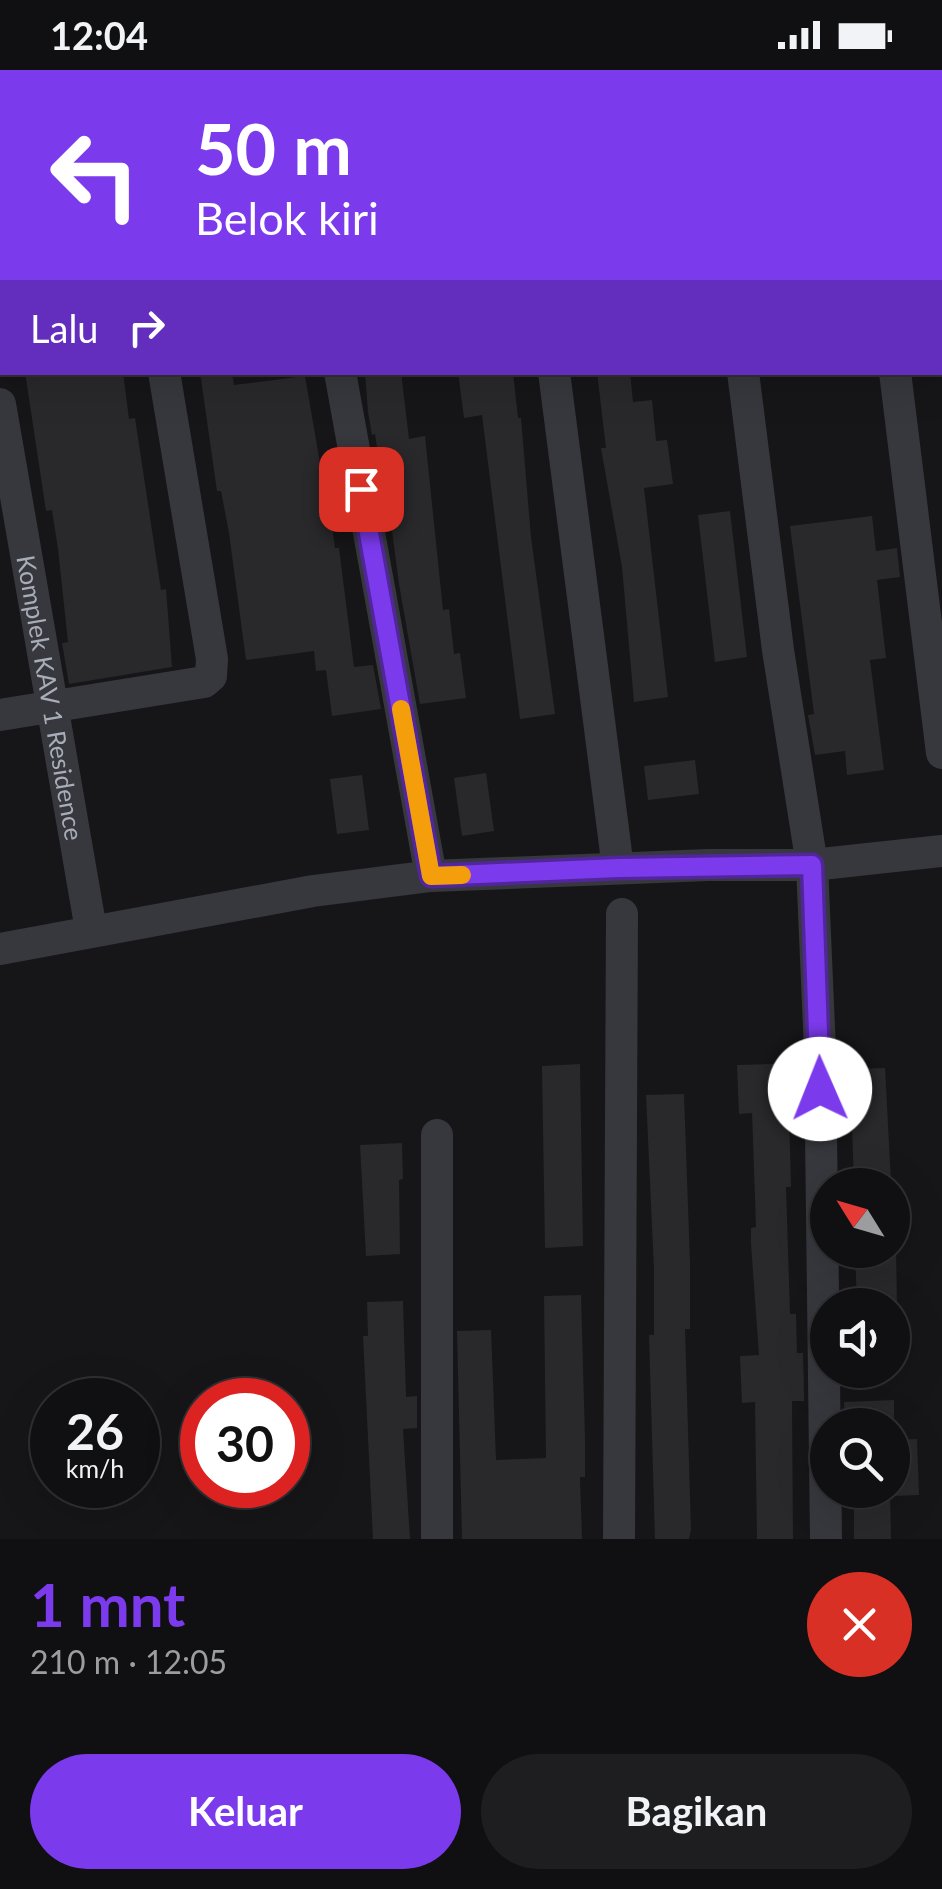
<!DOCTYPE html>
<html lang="id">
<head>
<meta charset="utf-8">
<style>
  :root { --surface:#101012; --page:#1e1e20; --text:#f1f3f6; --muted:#9c9d9f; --line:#303032; --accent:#7c3aed }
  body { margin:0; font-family:Lato,sans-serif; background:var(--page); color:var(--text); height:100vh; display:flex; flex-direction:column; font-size:38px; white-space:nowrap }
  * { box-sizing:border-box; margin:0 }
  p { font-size:32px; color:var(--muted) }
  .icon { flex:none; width:55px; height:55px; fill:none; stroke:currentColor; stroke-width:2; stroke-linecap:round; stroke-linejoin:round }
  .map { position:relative; height:1469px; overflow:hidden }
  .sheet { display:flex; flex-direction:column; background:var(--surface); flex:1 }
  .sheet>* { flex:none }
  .guide { position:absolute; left:0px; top:0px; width:942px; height:305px; box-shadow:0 10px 40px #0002,0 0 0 2px var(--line); background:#7c3aed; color:#fff; overflow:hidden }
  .needle { width:65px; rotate:307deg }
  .fabs { position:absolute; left:810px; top:1098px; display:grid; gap:20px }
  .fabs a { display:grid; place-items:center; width:100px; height:100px; border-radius:50%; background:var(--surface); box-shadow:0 10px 40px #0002,0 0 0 2px var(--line); font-size:50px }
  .speed { position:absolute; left:30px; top:1308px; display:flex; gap:20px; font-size:50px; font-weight:700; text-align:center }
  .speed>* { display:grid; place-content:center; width:130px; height:130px; border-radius:50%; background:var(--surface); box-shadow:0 10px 40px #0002,0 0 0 2px var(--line); line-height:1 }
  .speed small { font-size:25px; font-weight:400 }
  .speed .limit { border:15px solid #d22; background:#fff; color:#111 }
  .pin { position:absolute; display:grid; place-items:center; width:85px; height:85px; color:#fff; margin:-42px; border-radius:20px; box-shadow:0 5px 15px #0006 }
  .me { position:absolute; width:110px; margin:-55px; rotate:359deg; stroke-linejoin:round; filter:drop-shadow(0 0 8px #0008) }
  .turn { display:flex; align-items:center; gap:35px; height:210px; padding:0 30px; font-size:45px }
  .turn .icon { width:130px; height:130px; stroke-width:2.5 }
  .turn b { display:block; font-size:70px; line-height:85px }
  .then { display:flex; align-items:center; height:95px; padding:0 30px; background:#0003; gap:20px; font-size:38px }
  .round { display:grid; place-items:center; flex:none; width:105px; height:105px; border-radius:52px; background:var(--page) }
  .overview { display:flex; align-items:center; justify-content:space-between; height:170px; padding:0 30px }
  h1 { font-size:60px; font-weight:700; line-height:75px; color:var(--accent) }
  .primary-button { display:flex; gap:20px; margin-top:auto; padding:20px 30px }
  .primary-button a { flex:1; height:115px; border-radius:60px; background:var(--accent); color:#fff; font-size:40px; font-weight:700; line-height:115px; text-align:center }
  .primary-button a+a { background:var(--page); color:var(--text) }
  .status { display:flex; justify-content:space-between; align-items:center; height:70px; padding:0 50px; background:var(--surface); direction:ltr }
  .status svg { height:28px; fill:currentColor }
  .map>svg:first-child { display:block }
  .building { fill:#29292c }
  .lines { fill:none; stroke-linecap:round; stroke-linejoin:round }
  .street { stroke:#37383d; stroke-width:32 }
  .route-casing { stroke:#51269a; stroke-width:25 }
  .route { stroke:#7c3aed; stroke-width:18 }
  .slow { stroke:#f59e0b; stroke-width:18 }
  .labels { text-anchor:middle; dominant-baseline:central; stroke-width:10; stroke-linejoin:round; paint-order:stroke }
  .street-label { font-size:25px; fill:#a8adb8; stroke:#111113 }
</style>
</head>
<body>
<div class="status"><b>12:04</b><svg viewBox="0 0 49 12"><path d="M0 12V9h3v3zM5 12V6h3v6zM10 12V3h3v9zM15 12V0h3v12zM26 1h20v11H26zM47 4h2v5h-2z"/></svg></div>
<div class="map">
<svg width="942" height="1469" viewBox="0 0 942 1469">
  <rect width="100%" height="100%" fill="#161618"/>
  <path class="building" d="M25,302H123L129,349L135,348L161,520L166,519L172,597L69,614L62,573L68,572L58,479L52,440L46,441Z
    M200,302H232L234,315L305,306L320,393H324L335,478H339L354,597L373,595L381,639L332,646L326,600L316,601L314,581L246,590L229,463L221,421H217Z
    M365,302H401L409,369L425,366L443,540L449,539L454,584L460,583L466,628L420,634L399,514L391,453H388L375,364L372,365L368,342Z
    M458,302H513L518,348H521L531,467L555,644L520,649L482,345L464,348Z
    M597,302H630L633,332L652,330L656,371L667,370L673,414L644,418L668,627L634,632L622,497L601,378H606Z
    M730,441L747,587L715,592L698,445Z
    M872,446L876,481L897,478L900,507L877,510L886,588L870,590L884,700L847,705L845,681L815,685L808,645L814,644L790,456Z
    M695,690L699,724L648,730L644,696Z
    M486,703L494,761L462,766L454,708Z
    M362,705L369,760L337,764L330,709Z
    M800,993L801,1042H789L791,1117H786L790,1244H796L797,1283H803L804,1324V1331H792L793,1469H757L755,1332L742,1333L740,1286L759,1285L751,1174V1158L756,1157L753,1069L752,1043L739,1044L737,995Z
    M580,994L583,1176L545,1178L542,996Z
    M885,998L891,1112L854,1113L851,1029L841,1030L840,999Z
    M684,1024L690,1192V1259H685L691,1460L689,1469H655L649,1265H654V1199L646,1025Z
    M402,1073L403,1109L399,1110L400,1184L366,1186L360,1075Z
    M855,1180H896L897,1235H857Z
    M581,1225L585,1369V1407H580L582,1469H462L457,1261L491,1260L496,1390L546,1388L544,1226Z
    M403,1231L406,1327L417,1326V1358L403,1359L410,1469H373L363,1266H368L367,1232Z
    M894,1330V1355H845L844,1332Z
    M917,1369L919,1425L892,1426V1370Z
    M857,1420H890L891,1469H854V1437H858Z"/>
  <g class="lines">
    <g class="street">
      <path d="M113,0V2"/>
      <path d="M287,0V2"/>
      <path d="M511,0V2"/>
      <path d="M705,0V2"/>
      <path d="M858,0V2"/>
      <path d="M340,302L431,806"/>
      <path d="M554,302L618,798"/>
      <path d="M743,302L778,580L812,795L820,981L826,1469"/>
      <path d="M895,302L942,683"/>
      <path id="s1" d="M0,334L91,860"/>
      <path d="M0,645L204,612L211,606L212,589L164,302"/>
      <path d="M0,879L313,821L431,806L708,795H812L942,781"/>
      <path d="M437,1065V1469"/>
      <path d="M619,1469L622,844"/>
    </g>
  </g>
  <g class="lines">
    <g class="route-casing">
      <path id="route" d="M361,419L431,806L618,798L812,795L820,1019"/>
    </g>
    <use href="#route" class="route"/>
    <path class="slow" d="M401,639L431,806L462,805"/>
  </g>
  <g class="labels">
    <g class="street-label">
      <text stroke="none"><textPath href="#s1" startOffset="298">Komplek KAV 1 Residence</textPath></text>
    </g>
  </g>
</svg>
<div class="fabs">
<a><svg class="needle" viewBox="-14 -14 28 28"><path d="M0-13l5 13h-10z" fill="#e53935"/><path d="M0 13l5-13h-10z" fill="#9c9d9f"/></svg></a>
<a><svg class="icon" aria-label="sound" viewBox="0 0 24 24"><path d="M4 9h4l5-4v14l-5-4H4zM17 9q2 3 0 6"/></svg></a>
<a><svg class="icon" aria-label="search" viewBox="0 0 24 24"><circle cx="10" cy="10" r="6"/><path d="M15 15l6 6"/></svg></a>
</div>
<div class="speed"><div>26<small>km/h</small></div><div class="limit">30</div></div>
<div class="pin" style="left:361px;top:419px;background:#d93025"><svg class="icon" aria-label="arrive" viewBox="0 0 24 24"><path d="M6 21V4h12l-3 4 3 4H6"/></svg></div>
<svg class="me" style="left:820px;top:1019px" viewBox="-20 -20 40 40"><circle r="19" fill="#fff"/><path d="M0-13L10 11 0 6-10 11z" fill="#7c3aed"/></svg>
<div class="guide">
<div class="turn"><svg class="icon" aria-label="left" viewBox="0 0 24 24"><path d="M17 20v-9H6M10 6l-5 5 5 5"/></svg><div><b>50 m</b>Belok kiri</div></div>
<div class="then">Lalu<svg class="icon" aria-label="right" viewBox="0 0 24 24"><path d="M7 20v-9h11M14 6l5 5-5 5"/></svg></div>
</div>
</div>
<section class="sheet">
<div class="overview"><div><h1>1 mnt</h1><p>210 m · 12:05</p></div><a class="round" style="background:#d93025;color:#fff"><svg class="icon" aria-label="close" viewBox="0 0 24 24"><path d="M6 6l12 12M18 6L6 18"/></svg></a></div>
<div class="primary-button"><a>Keluar</a><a>Bagikan</a></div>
</section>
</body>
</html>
